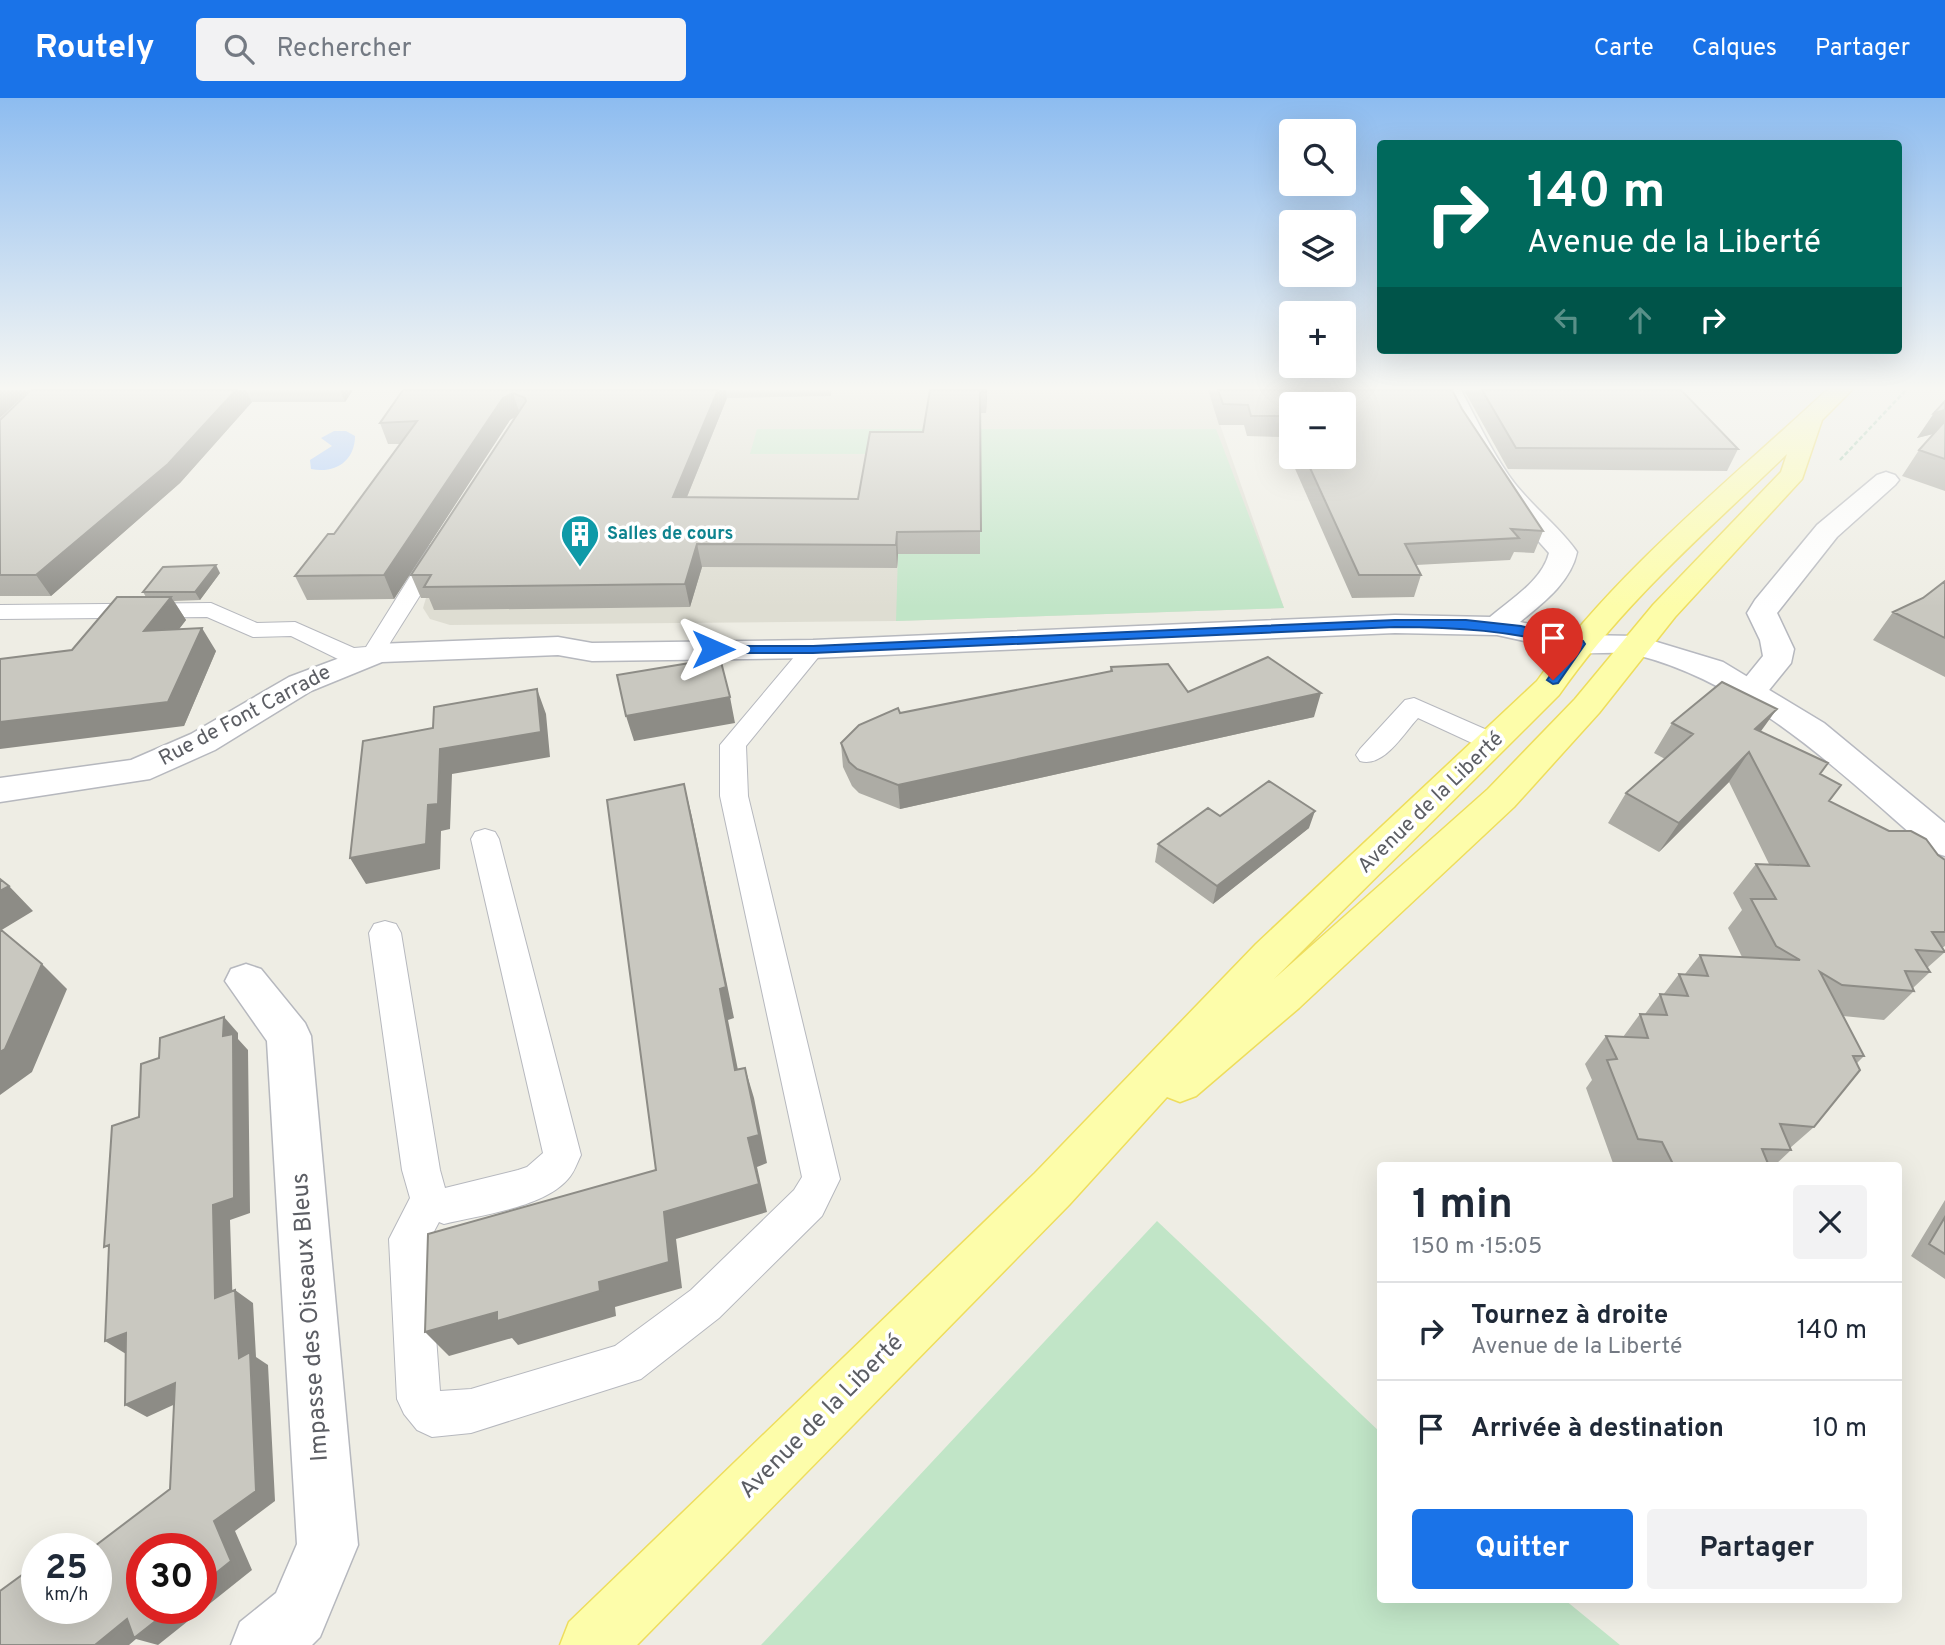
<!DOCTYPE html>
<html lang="fr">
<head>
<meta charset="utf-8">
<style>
  :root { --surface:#fff; --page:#f2f2f3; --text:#1f2937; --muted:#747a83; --line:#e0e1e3; --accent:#1a73e8 }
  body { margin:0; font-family:Overpass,sans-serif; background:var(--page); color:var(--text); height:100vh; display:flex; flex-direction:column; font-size:26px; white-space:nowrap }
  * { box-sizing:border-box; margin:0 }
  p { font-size:23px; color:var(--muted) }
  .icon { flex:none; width:38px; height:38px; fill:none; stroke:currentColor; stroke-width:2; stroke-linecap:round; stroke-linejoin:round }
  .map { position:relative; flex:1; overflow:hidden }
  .details { position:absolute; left:1377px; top:1064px; width:525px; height:441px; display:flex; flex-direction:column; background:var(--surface); border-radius:7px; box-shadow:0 7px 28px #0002 }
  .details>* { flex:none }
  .banner { position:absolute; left:1377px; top:42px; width:525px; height:214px; border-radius:7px; box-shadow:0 7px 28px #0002; background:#00695c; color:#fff; overflow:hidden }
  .buttons { position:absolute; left:1279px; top:21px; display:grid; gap:14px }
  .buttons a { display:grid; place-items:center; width:77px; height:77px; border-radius:7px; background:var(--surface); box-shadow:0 7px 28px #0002; font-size:35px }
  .speed { position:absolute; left:21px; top:1435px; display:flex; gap:14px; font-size:35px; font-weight:700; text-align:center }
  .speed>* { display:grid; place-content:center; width:91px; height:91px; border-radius:50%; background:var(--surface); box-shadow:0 7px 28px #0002; line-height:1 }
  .speed small { font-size:18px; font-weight:400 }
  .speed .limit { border:10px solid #d22; background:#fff; color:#111 }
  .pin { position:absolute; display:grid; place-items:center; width:60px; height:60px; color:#fff; margin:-72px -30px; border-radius:50% 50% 50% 0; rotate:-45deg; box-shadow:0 0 7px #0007 }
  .pin .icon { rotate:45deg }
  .me { position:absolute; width:77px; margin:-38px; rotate:90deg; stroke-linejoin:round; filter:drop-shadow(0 0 5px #0008) }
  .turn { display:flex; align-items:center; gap:24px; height:147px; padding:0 35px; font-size:32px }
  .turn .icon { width:91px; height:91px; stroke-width:2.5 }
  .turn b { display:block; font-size:49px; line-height:60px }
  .lanes { display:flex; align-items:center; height:66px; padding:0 35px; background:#0003; justify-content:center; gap:35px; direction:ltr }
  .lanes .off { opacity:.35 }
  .round { display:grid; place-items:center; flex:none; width:74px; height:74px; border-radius:7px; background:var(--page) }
  .overview { display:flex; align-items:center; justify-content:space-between; height:119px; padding:0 35px }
  h1 { font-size:42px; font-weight:700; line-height:52px }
  .action { display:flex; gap:14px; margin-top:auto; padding:14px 35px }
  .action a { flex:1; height:80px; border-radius:7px; background:var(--accent); color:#fff; font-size:28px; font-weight:700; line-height:80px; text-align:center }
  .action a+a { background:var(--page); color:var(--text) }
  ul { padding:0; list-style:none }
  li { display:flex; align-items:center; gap:21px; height:98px; padding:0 35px; border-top:2px solid var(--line) }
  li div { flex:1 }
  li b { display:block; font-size:26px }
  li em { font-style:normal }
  header { display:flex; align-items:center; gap:42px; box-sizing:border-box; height:98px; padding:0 35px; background:var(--accent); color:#fff }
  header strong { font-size:33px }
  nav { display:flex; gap:38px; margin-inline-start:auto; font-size:24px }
  .search { width:490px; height:63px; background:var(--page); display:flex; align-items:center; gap:18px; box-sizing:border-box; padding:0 24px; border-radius:7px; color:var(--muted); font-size:26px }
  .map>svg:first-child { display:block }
  .education { fill:#deddd2 }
  .green { fill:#c1e5c7 }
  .water { fill:#a5c8fd }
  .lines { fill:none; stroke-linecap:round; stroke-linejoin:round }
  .lane-casing { stroke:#b6b8be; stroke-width:2 }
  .street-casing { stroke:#b6b8be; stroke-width:3 }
  .secondary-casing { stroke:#b7b9c0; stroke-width:3 }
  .primary-casing { stroke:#eedd5d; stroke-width:3 }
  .path { stroke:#9ac6ad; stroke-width:2.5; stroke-dasharray:4.5 2.5; stroke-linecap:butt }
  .lane { fill:#fff; fill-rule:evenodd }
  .street { fill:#fff; fill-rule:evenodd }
  .secondary { fill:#fff; fill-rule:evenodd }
  .primary { fill:#fdfdaa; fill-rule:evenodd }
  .wall { fill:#adaca5; fill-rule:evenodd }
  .shaded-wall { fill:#8d8c86 }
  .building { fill:#c9c8c0; stroke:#8d8c86; stroke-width:2 }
  .route { fill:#1a73e8; stroke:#114b97; stroke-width:2 }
  .labels { text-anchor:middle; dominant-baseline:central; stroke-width:7; stroke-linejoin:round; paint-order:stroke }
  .far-culture-label { font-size:18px; font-weight:bold; fill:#0d838f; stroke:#fff; text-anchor:start }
  .street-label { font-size:21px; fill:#5c5e64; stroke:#fff }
  .near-street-label { font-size:24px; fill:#5c5e64; stroke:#fff }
</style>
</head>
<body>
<header>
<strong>Routely</strong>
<div class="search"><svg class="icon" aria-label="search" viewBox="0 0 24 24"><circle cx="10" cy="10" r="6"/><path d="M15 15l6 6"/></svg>Rechercher</div>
<nav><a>Carte</a><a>Calques</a><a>Partager</a></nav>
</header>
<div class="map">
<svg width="1945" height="1547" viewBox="0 0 1945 1547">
  <rect width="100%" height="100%" fill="#eeede4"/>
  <path class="education" d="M555,292H1208L1284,510L896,523L450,527L430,521L423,510L426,500Z"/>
  <path class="green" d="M757,331H1216L1284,510L896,523L898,456L980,356H750Z
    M1157,1123L1381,1335V1502H1565L1620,1547H761Z"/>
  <path class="water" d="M334,333H346L355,338C355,363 335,376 311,371L310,362L332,348L321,340Z"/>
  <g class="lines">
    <g class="lane-casing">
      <path id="lane" d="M437,447L445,448L448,453L390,545L386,560C372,564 356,567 342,563L291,538L253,539L207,519L0,521V507L211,505L257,525L295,524L354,550L366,549L429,448Z
        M813,544L821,546L825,551L746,648L748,698L840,1081L822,1118L719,1220L641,1281L471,1335L432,1339L417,1332L404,1316L397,1301L389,1141L410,1100L402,1072L369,835L374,826L385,823L396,826L401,835L440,1072L445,1090L518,1072L527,1069L543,1055L471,741L475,734L485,731L495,734L499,741L581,1057C577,1065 574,1075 568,1081C543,1110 480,1117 444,1126L439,1124L429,1143L440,1293L471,1291L615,1248L691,1192L794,1092L802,1079L720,698V647L805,546Z
        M1414,600L1503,639L1507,645L1503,651L1494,654L1485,651L1418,620C1403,636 1384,670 1360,663L1356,657L1360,651L1405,602Z"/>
    </g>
    <g class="street-casing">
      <path id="street" d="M1439,292H1461C1478,324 1499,369 1522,394C1540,415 1561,431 1577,454C1571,484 1543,505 1520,524L1590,539L1594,546L1590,553L1579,555L1497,537L1395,535L813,560L592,563L558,557L382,564L311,593L215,652L150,681L0,704V680L131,662L191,636L289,579L377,546L558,539L592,545L813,542L1395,517L1490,519C1511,501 1542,483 1549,455L1498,398L1457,330Z
        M1886,374L1895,377L1899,382L1895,387L1837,439L1777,515L1794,551L1791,565L1761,602L1749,605L1737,602L1733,595L1763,558L1760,542L1747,515L1755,502L1817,427L1877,377Z
        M246,866L261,871L305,925L311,938L358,1447L320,1539L312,1547H231L240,1524L276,1495L297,1446L267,943L225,883L231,871Z"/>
    </g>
    <g class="secondary-casing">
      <path id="secondary" d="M1579,537L1637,538L1723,564L1824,625L1945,725V758L1932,754C1843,678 1754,587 1637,557C1615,552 1591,558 1568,553L1564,546L1568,539Z"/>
    </g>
    <g class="primary-casing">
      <path id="primary" d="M1827,292H1852L1822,322L1802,381L1675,519L1599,615L1514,709L1299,910L1196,998L1180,1004L1167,999L1069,1107L637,1547H560L569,1524L1035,1075L1256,846L1537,583C1616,473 1728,384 1827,292ZM1787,356L1781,374L1653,507L1575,601L1488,691L1274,881L1559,597C1623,505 1707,433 1787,356Z"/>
    </g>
    <path class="path" d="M1840,362L1906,292"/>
    <use href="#lane" class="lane"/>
    <use href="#street" class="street"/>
    <use href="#secondary" class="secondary"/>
    <use href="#primary" class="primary"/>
  </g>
  <path class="wall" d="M31,292H353L345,304H252L180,385L51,498H0V322Z
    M403,292H831V298L727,300L687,399L858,401L923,334L930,292H987L986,315H980V456H898L897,470L702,469L690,509L434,512L429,500H421L411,477L516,318L510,322L394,501L307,502L295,478L334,436L400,346H388L380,325Z
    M1208,292H1452L1462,311L1543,433L1534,455L1514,454L1510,462L1416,467L1421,477L1414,499L1352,500L1281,339L1247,338L1244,327H1219ZM1292,306L1344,359H1292Z
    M1464,292H1681L1738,351L1727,373L1508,371Z
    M1945,303V393L1902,378L1919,352L1933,336L1917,340Z
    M220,475L200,502L174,503L186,522L179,531L216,553L184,628L72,552L146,499L143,494Z
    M1945,483V579L1873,542L1893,514L1923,500Z
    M1111,569L1188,594L1314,619L900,711L859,695L852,688L843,669L841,645L900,615L1110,573Z
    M1672,625L1761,633L1820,676L1829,703L1945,762V848L1942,850L1945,854L1927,870L1930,874L1913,890L1914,893L1884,922L1843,918L1864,958L1857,965L1814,1029L1790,1050L1791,1052L1774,1068H1614L1586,990L1592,982L1585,966L1606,938L1623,939L1640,916H1645L1660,896L1663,897L1679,876H1685L1700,857L1742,859L1728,830L1742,812L1733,795L1756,766H1769L1729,684L1659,754L1608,725L1626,695L1665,661L1654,655Z
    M1220,718L1309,730L1213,806L1155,764L1158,746Z
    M1945,1102V1181L1911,1158Z"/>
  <path class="shaded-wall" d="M0,292H30L0,320Z
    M236,292H246L252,304L180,385L51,498L36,477Z
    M340,292H353L345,304Z
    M718,292H726L727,300L678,421L673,399Z
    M986,292H987L986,315Z
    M513,295L520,316L510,322L394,501L384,477L503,300Z
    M1945,312V328L1941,334L1917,340L1934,315Z
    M897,434L898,456L897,470L896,447Z
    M697,446L702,469L690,509L685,486Z
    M216,467L220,475L200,502L195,494Z
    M171,499L186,522L160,556L144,533Z
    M202,530L216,553L184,628L0,651V624Z
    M537,591L546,616L550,659L452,676L450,731L441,733L440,771L366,786L350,760L428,707L440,651Z
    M1321,595L1314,619L900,711L898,687Z
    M730,599L735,625L634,643L626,618Z
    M1777,611L1756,640L1755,631Z
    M1749,654L1729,684L1659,754L1679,725Z
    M684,686L692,719L734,920L728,922L744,1002L735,972L720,891Z
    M1315,713L1309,730L1213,806L1217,788Z
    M9,788L33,813L0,833V793Z
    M42,866L67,891L32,974L0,997V954Z
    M224,919L238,935V941L248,952L250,1115L230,1122L233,1214L215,1200L213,1107Z
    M745,970L754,1000L767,1065L757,1069L767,1114L676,1141L682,1190L615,1209L616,1218L518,1247L512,1240L449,1258L425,1234L599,1184L664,1114L748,1040Z
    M235,1192L253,1205L256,1259L268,1267L275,1403L235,1433L252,1472L158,1547L136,1541L129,1547H95L127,1521L172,1510H201V1487L214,1423L239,1260Z
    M126,1235V1256L105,1243Z
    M175,1285L195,1297L147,1319L125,1307Z"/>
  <path class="building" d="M31,292H236L168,366L36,477H0V322Z
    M403,292H718L673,399L858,401L870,334H923L930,292H986V294H980L981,433L897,434L896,447L697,446L685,486L424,489L431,477H411L526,303L525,300L513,295L503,300L384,477L295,478L328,436H334L417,323L380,325Z
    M1218,292H1452L1462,311L1543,433L1511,431L1519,440L1405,446L1421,477H1359L1305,359H1344V306H1292V330L1286,318H1251L1248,307L1223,306Z
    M1482,292H1681L1738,351L1516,350Z
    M1945,303V312L1934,315Z
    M1945,323V361L1919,352Z
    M216,467L195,494H143L163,469Z
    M1945,483V540L1893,514L1923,500Z
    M117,499H171L144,533L202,530L168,604L0,624V561L72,552Z
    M1268,559L1321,595L898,687L857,671L849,664L841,645L859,627L898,610L900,615L1112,573L1111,569L1168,566L1188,594Z
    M720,560L730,599L626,618L617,577Z
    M1722,584L1777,611L1755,631L1828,665L1820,676L1841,687L1829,703L1889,733H1911L1926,741L1938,757L1945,762V834H1932L1945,854L1916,852L1930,874L1905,873L1914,893L1842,887L1820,874L1864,958H1853L1860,972L1814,1029L1780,1026L1791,1052L1762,1051L1769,1068H1699L1673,1066L1662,1044L1638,1041L1607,962L1617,961L1606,938L1648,940L1640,916L1667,917L1660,896L1688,898L1679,876L1708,878L1700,857L1800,862L1776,848L1751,801H1776L1756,766L1809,768L1749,654L1679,725L1626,695L1693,636L1672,625Z
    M537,591L541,634L440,651L438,706L428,707L426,746L350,760L363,643L433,630L434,609Z
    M1269,683L1315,713L1217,788L1158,746L1208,710L1220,718Z
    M684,686L726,889L720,891L735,972L745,970L759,1037L748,1040L759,1086L664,1114L669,1164L599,1184L600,1193L497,1223V1214L425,1234L428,1136L656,1072L607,702Z
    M0,781L9,788L0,793Z
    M0,831L42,866L5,951L0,954Z
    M224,919L223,938L233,936L234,1100L213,1107L215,1200L235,1192L239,1260L250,1254L256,1393L214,1423L231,1463L201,1487V1451H142V1510H172L134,1540L127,1521L95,1547H0V1493L37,1466V1510H96V1451H91L170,1391L175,1285L125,1307L126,1235L105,1243L109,1147L104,1149L112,1028L139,1019L141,966L159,960L160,940Z
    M1945,1119V1156L1929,1146Z"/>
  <linearGradient id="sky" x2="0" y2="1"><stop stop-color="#8dbcf0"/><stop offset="0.57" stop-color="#f7f7f3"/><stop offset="1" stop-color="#f7f7f3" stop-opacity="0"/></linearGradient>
  <rect width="1945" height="509" fill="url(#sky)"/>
  <path class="route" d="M1395,522H1466L1521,528L1583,543L1585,546L1558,585L1553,586L1547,582L1571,548C1509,533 1459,529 1395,529L813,555H713L706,551L713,548H813Z"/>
  <defs>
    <g id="building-pin" transform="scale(2.0125)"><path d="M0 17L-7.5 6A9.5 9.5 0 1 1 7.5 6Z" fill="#0f9aa8" stroke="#fff"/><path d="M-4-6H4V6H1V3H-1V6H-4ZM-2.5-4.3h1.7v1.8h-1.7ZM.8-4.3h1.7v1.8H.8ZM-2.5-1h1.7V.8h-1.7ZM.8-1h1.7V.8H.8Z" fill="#fff"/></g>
  </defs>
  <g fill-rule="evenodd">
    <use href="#building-pin" x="580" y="436"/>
  </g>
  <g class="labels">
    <g class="far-culture-label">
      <text x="607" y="436">Salles de cours</text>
    </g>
    <g class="street-label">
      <text transform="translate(245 618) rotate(-28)">Rue de Font Carrade</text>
      <text transform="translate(1431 705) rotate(-44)">Avenue de la Liberté</text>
    </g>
    <g class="near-street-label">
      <text transform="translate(311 1219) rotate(-94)">Impasse des Oiseaux Bleus</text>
      <text transform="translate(822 1319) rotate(-45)">Avenue de la Liberté</text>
    </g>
  </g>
</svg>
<div class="buttons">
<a><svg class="icon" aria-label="search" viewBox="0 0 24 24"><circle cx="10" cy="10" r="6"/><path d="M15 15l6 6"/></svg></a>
<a><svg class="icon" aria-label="layers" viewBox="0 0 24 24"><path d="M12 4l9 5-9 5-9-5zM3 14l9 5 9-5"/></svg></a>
<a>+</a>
<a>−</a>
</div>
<div class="speed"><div>25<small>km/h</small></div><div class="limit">30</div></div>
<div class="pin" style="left:1553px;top:582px;background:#d93025"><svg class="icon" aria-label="arrive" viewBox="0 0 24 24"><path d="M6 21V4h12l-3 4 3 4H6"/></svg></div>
<svg class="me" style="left:713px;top:551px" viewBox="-20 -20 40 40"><path d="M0-17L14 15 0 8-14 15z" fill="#1a73e8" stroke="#fff" stroke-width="4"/></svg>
<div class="banner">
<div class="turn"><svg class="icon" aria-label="right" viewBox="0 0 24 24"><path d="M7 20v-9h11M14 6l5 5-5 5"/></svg><div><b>140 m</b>Avenue de la Liberté</div></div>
<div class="lanes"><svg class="icon off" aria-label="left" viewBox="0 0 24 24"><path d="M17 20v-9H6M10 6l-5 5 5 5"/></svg><svg class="icon off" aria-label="ahead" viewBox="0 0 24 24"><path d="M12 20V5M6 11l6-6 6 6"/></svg><svg class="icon" aria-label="right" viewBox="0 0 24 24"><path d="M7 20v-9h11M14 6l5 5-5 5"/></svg></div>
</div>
<section class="details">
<div class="overview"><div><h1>1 min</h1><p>150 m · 15:05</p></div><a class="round"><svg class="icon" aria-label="close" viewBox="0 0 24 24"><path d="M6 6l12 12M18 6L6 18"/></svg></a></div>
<ul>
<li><svg class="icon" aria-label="right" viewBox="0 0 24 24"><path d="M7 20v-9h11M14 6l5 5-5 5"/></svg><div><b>Tournez à droite</b><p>Avenue de la Liberté</p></div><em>140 m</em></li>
<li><svg class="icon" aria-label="arrive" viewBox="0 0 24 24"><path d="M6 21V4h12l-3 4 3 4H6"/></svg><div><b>Arrivée à destination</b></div><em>10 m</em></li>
</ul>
<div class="action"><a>Quitter</a><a>Partager</a></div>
</section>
</div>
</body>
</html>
